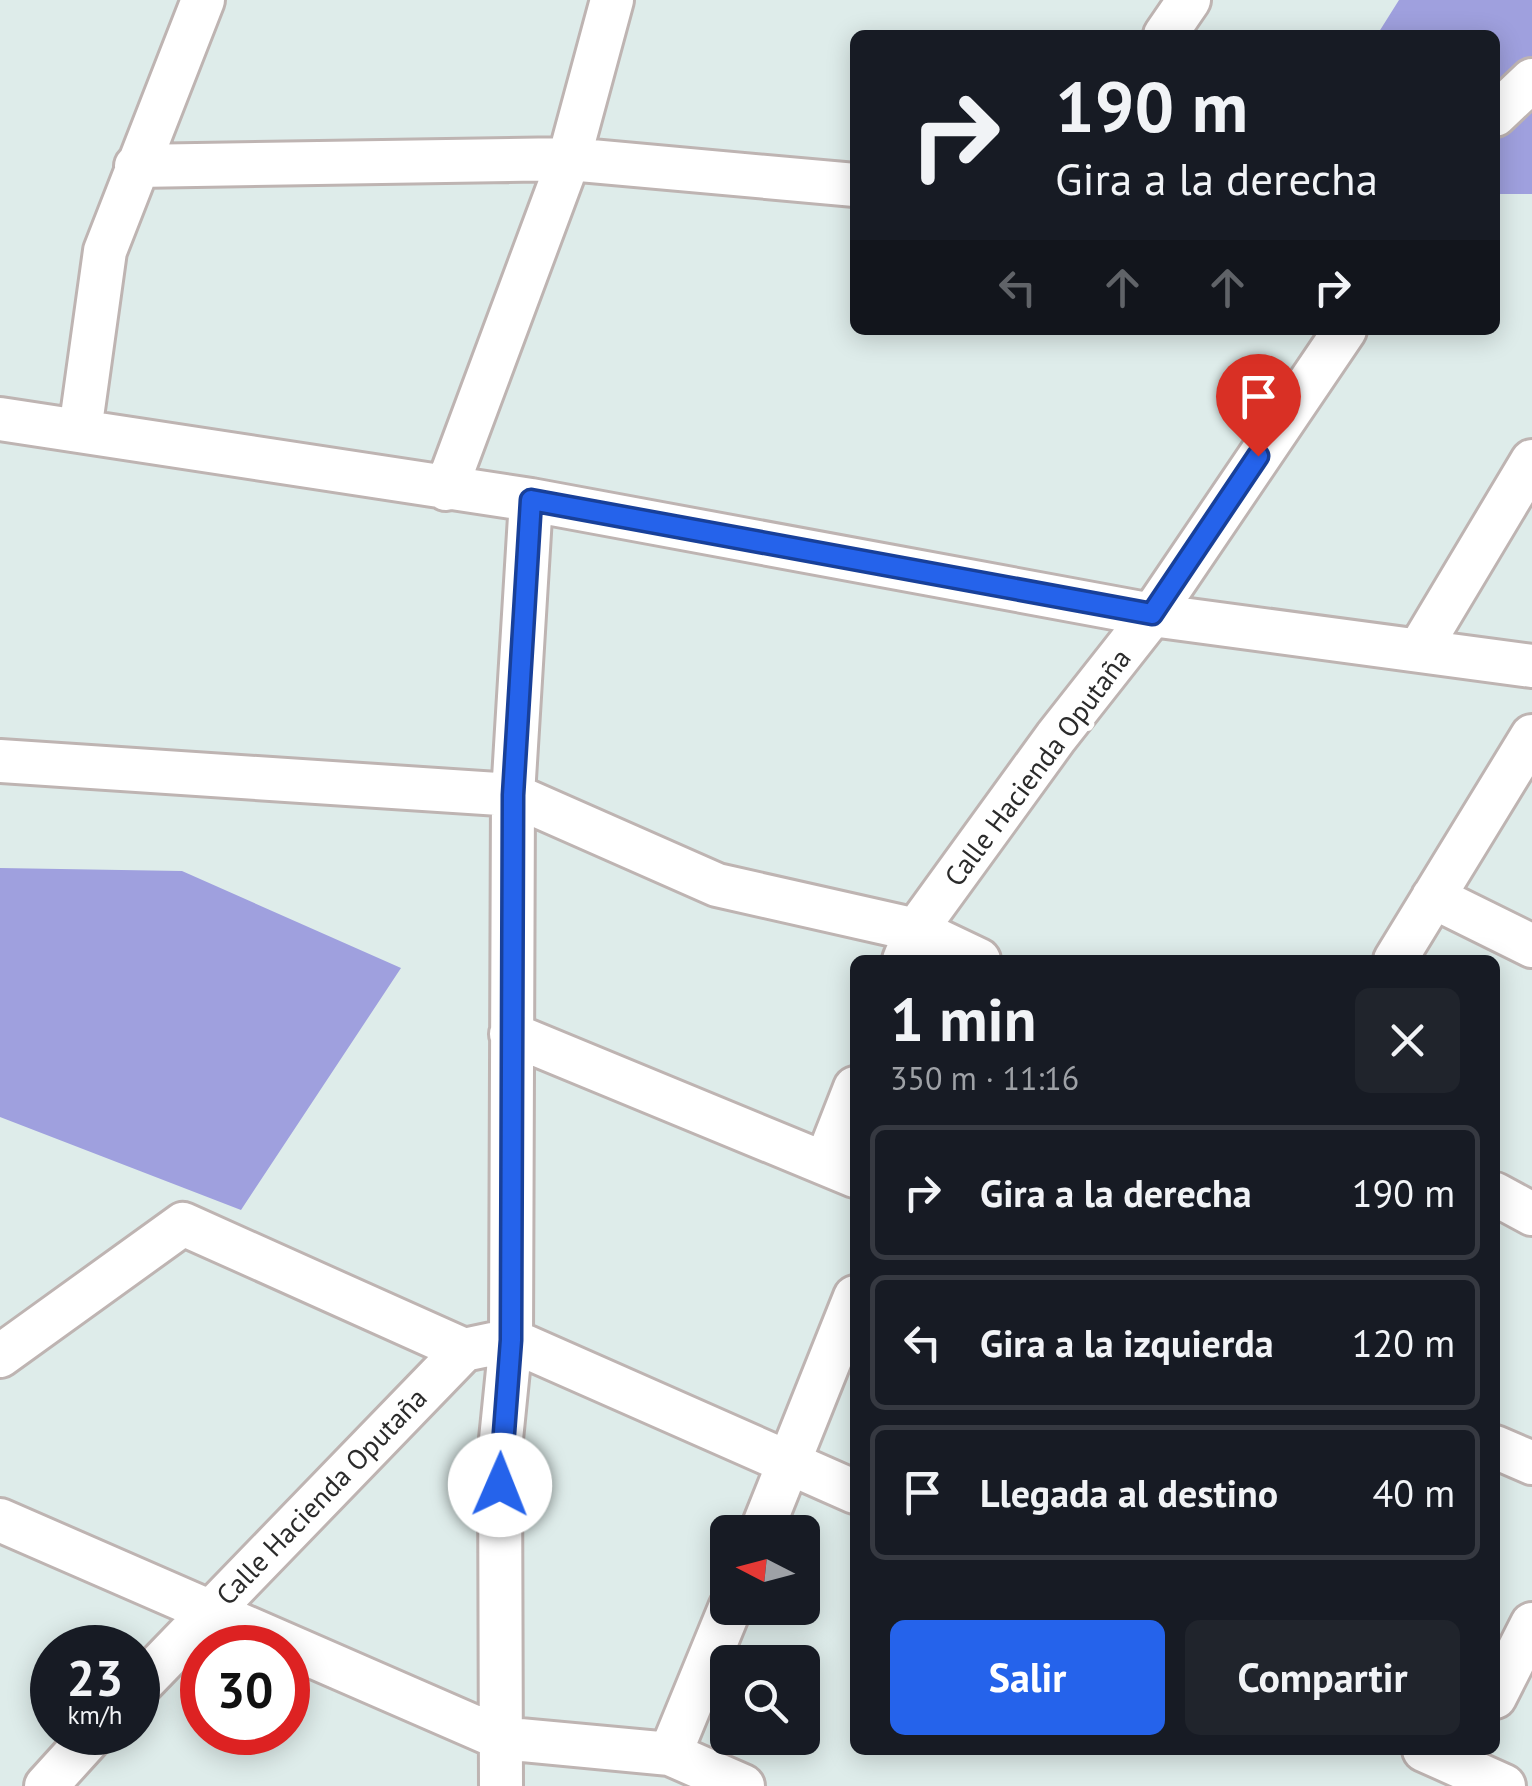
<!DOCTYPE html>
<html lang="es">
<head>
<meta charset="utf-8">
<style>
  :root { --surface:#171b24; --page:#20242c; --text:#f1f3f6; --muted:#9ea1a6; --line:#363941; --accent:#2563eb }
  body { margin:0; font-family:"PT Sans",sans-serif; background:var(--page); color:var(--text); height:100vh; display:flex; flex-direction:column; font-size:38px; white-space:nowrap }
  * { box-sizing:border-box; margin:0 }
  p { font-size:32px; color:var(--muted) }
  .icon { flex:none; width:55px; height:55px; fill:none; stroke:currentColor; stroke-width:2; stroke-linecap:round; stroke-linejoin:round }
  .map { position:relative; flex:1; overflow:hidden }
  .details { position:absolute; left:850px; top:955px; width:650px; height:800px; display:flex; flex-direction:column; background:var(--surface); border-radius:15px; box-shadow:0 5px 25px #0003 }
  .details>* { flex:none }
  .hud { position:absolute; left:850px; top:30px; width:650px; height:305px; border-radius:15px; box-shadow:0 5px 25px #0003; background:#171b24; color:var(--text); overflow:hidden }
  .needle { width:65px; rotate:276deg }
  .controls { position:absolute; left:710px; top:1515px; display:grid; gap:20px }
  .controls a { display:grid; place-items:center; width:110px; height:110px; border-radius:15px; background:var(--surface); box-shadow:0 5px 25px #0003; font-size:50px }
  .speed { position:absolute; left:30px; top:1625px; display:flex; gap:20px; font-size:50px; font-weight:700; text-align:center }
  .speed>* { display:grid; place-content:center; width:130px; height:130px; border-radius:50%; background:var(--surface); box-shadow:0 5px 25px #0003; line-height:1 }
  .speed small { font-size:25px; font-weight:400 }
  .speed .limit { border:15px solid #d22; background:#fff; color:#111 }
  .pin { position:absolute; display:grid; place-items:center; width:85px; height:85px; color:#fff; margin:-102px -42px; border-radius:50% 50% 50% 0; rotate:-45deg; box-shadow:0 0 10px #0007 }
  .pin .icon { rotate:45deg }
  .me { position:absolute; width:110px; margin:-55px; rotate:1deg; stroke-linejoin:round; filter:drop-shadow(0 0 8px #0008) }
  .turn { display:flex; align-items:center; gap:35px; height:210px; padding:0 40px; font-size:45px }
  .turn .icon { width:130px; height:130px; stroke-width:2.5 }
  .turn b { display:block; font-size:70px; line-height:85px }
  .lanes { display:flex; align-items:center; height:95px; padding:0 40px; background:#0003; justify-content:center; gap:50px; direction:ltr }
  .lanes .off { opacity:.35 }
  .round { display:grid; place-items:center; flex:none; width:105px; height:105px; border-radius:15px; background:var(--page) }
  .overview { display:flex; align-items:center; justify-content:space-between; height:170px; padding:0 40px }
  h1 { font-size:60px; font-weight:700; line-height:75px }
  .primary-button { display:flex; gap:20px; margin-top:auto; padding:20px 40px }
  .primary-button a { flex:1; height:115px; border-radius:15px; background:var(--accent); color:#fff; font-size:40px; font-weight:700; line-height:115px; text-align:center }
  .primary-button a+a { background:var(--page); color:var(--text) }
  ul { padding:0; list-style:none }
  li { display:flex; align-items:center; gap:30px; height:135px; margin:0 20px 15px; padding:0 20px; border:5px solid var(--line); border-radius:15px }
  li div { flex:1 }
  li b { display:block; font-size:38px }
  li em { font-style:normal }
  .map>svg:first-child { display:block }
  .green { fill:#9fa0de }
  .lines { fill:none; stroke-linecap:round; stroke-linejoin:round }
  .minor-casing { stroke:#beb4b2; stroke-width:48 }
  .minor { stroke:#fff; stroke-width:42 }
  .route-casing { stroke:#184099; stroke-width:25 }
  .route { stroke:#2563eb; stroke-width:18 }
  .labels { text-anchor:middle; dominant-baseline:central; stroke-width:10; stroke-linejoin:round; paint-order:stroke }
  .street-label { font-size:28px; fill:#2b2b2b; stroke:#fff }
</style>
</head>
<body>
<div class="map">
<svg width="1532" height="1786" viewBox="0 0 1532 1786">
  <rect width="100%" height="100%" fill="#deecea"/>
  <path class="green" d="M1399,0H1532V194H1495V35H1377Z
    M0,868L182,871L401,968L241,1210L0,1117Z"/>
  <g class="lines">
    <g class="minor-casing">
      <path id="minor" d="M1165,35L1189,0
        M1495,115L1532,80
        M136,166L569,159L855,185
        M0,419L531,500L1152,615L1532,666
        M80,431L105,251L203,0
        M446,489L569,159L612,0
        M1419,650L1532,461
        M0,761L513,795L717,885L916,930L979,960
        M1433,897L1532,946
        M904,960L916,930L1056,737L1152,615L1345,330
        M1395,960L1532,736
        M511,1034L855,1176
        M826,1162L855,1088
        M1495,1194L1532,1214
        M0,1356L183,1224L464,1350L511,1340L855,1492
        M1495,1447L1532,1463
        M0,1520L500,1738L670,1754L743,1786
        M761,1532L855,1297
        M138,1687L464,1350
        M1495,1697L1532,1624
        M1424,1750L1504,1786
        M670,1754L730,1608
        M46,1786L95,1732
        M501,1786L500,1449L511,1340L513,795L531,500"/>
    </g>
    <use href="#minor" class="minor"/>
  </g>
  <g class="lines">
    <g class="route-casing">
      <path id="route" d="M500,1485L511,1340L513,795L531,500L1152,614L1258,456"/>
    </g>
    <use href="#route" class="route"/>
  </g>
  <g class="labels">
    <g class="street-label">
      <text transform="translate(1037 767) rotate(-53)">Calle Hacienda Oputaña</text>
      <text transform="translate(321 1496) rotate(-46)">Calle Hacienda Oputaña</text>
    </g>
  </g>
</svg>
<div class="controls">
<a><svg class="needle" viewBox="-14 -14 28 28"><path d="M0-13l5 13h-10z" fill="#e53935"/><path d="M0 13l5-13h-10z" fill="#9ea1a6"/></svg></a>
<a><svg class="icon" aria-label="search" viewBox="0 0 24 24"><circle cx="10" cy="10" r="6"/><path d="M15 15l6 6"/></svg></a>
</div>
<div class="speed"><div>23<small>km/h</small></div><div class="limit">30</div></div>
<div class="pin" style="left:1258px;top:456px;background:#d93025"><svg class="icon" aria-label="arrive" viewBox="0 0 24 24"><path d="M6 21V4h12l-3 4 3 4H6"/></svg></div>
<svg class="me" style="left:500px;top:1485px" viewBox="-20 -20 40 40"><circle r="19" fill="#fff"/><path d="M0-13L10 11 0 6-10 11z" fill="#2563eb"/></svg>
<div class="hud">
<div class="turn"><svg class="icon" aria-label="right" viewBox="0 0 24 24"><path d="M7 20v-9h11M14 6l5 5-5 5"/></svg><div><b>190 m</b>Gira a la derecha</div></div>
<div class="lanes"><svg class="icon off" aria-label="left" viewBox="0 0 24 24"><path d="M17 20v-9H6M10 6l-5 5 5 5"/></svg><svg class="icon off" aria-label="ahead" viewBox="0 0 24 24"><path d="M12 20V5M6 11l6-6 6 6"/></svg><svg class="icon off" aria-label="ahead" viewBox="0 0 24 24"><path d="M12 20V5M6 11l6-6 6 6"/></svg><svg class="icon" aria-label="right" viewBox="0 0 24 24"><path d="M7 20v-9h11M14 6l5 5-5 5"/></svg></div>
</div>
<section class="details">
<div class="overview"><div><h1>1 min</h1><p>350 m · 11:16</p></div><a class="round"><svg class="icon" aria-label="close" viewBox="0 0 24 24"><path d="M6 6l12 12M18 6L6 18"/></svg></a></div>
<ul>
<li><svg class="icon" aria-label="right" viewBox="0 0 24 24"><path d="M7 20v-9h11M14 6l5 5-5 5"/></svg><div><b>Gira a la derecha</b></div><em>190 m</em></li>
<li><svg class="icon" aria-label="left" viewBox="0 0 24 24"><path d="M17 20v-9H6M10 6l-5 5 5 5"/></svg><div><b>Gira a la izquierda</b></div><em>120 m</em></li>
<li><svg class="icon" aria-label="arrive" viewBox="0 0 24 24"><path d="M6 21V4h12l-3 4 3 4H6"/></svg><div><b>Llegada al destino</b></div><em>40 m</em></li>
</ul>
<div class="primary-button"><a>Salir</a><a>Compartir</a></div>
</section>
</div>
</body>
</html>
